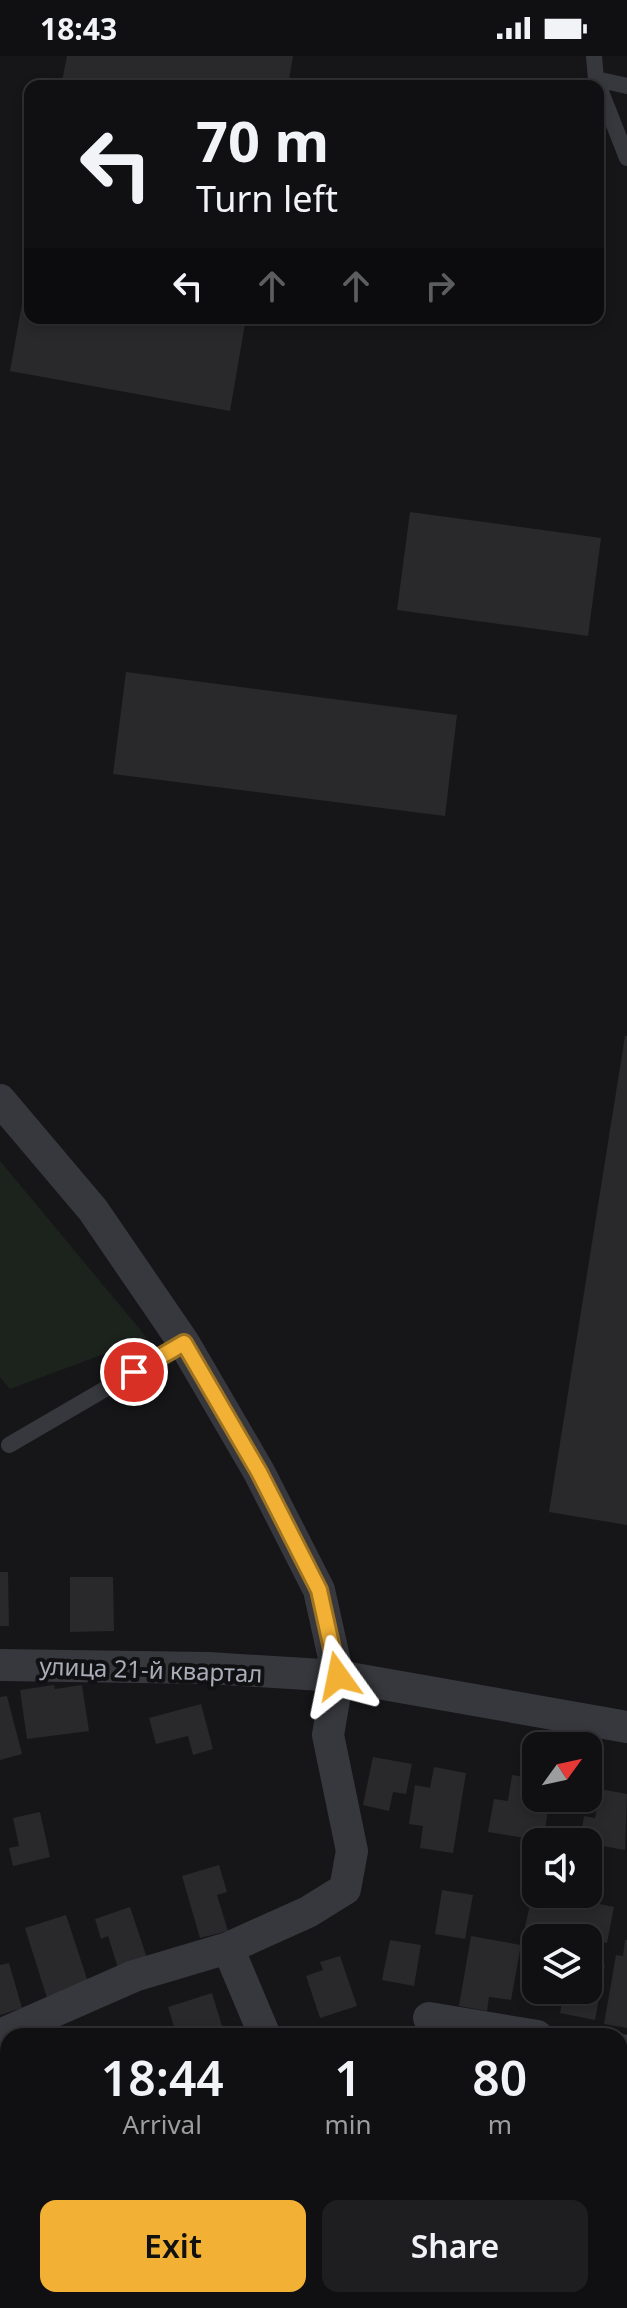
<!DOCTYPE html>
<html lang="en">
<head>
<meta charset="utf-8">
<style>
  :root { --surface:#101012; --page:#1e1e20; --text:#f1f3f6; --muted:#9c9d9f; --line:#303032; --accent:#f2b134 }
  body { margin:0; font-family:"Noto Sans",sans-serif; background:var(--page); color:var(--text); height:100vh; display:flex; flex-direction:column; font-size:30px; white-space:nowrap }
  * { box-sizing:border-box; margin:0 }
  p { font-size:26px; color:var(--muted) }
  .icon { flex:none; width:44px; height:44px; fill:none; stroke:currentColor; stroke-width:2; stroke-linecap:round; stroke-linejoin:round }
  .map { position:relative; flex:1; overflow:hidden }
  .details { position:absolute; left:0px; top:1972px; width:628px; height:280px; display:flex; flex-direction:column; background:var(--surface); border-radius:24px 24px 0 0; box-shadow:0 4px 12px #0003,0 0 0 2px var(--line) }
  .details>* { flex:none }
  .guide { position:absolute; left:24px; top:24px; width:580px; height:244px; border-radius:16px; box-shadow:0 4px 12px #0003,0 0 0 2px var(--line); background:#101012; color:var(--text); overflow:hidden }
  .needle { width:52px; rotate:57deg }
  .fabs { position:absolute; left:522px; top:1676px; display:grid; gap:16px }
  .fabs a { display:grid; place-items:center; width:80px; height:80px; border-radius:16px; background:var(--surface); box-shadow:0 4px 12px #0003,0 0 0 2px var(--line); font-size:40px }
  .pin { position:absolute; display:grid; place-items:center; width:68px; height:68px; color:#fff; margin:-34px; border:4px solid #fff; border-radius:50%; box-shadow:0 2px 8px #0007 }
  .me { position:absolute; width:88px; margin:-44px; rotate:348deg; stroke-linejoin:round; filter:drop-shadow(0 0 6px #0008) }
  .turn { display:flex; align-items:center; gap:28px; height:168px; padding:0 40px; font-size:36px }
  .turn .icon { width:104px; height:104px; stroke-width:2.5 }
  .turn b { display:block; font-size:56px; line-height:68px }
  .lanes { display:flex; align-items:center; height:76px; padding:0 40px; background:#0003; justify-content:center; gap:40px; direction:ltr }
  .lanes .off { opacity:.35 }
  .eta { display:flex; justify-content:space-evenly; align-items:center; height:136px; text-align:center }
  .eta b { font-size:48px; font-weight:600; line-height:56px }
  .button { display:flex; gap:16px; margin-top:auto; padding:16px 40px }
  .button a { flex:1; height:92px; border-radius:16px; background:var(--accent); color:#111; font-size:32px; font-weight:600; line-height:92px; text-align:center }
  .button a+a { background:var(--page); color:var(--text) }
  .status { display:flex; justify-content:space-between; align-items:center; height:56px; padding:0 40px; background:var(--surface); direction:ltr }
  .status svg { height:22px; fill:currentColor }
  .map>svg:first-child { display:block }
  .green { fill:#1c231d }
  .building { fill:#29292c }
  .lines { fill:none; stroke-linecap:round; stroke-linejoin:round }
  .lane { stroke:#37383d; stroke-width:16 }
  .street { stroke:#37383d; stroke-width:32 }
  .route-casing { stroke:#9d7322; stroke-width:20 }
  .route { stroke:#f2b134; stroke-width:14 }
  .labels { text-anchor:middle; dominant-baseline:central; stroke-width:8; stroke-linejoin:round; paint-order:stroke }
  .street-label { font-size:24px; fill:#a8adb8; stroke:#111113 }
</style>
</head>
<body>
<div class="status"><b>18:43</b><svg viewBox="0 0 49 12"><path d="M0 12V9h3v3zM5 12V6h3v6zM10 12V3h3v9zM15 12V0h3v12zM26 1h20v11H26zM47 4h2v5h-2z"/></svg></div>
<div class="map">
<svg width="627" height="2252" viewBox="0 0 627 2252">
  <rect width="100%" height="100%" fill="#161618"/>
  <path class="green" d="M0,1105L147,1282L10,1333L0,1321Z"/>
  <path class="building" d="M67,0H293L288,30H61Z
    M28,214L30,262H246L230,355L10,315Z
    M410,456L601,482L588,580L397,554Z
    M126,616L457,659L445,760L113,718Z
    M625,980H627V1469L549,1456Z
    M0,1516H8L9,1570H0Z
    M70,1521H113L114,1575L70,1576Z
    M54,1629L55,1633L82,1629L89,1675L27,1683L20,1634Z
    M7,1640L22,1698L0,1704V1641Z
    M201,1648L213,1693L193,1699L188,1680L156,1688L149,1662Z
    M373,1701L412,1708L406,1738L393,1736L389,1755L363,1749Z
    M434,1711L466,1717L453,1797L420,1792L423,1770L409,1768L415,1729L430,1732Z
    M512,1719L536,1723V1742H550L543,1785L488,1776L494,1743L508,1745Z
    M600,1733L627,1738L625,1794L580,1786L584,1760L595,1762Z
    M40,1756L50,1801L13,1810L9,1792L19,1790L13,1762Z
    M219,1809L227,1836L217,1839L228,1875L200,1882L182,1820Z
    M442,1834L473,1839L465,1883L435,1878Z
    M533,1835L536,1838H550L614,1851L607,1887L525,1871Z
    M130,1851L147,1902L118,1912L108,1880L101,1883L95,1863Z
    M66,1859L89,1929L47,1942L25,1872Z
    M471,1880L521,1889L511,1944L489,1941L487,1955L459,1950Z
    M390,1884L421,1889L414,1930L382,1924Z
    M625,1884H627V1972L604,1968L616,1899L623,1900Z
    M340,1900L357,1950L320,1962L306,1920L323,1914L320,1906Z
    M588,1906L605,1909L595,1964L560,1957L564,1934H588Z
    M9,1907L22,1952L0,1959V1909Z
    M212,1937L225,1980H177L168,1951Z
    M80,2244H109L111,2252H83Z
    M127,2244H157L159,2252H129Z
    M515,2244H553L552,2252H513Z"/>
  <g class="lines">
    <path class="lane" d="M594,0L596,23L627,102
      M596,23L627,30
      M9,1389L184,1287"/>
    <path class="street" d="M0,1044L93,1154L184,1287L259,1416L319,1534L338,1620L328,1679L352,1795L345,1833L308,1856L228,1892L134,1920L0,1979
      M0,1609L208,1612L338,1620L627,1671
      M228,1892L265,1980
      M429,1962L537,1980
      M620,1994L627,1995
      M366,2244L368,2252"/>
  </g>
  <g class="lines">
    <g class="route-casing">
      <path id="route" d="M134,1316L184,1287L259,1416L319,1534L338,1620"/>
    </g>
    <use href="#route" class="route"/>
  </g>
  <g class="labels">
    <g class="street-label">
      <text transform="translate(151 1613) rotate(2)">улица 21-й квартал</text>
    </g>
  </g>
</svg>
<div class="fabs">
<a><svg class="needle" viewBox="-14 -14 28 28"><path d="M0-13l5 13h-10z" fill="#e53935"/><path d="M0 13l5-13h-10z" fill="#9c9d9f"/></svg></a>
<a><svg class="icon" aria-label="sound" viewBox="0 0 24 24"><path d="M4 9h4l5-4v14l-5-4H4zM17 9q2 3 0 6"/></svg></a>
<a><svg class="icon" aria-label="layers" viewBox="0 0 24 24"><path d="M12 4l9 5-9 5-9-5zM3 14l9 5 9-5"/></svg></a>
</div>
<div class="pin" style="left:134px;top:1316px;background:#d93025"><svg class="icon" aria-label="arrive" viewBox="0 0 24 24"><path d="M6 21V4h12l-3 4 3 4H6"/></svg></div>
<svg class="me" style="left:338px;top:1620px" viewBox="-20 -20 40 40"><path d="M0-17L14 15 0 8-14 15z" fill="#f2b134" stroke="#fff" stroke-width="4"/></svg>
<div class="guide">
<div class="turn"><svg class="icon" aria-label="left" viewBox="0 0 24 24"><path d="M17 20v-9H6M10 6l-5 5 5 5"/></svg><div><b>70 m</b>Turn left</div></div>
<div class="lanes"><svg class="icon" aria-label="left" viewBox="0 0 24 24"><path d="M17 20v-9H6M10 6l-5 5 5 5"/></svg><svg class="icon off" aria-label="ahead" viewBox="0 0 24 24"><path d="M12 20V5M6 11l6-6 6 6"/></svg><svg class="icon off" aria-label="ahead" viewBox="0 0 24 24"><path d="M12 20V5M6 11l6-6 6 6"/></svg><svg class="icon off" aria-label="right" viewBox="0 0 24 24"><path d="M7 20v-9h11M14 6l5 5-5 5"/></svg></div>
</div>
<section class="details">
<div class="eta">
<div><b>18:44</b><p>Arrival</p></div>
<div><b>1</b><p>min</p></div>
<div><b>80</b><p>m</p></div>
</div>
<div class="button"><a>Exit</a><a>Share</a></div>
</section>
</div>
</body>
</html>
